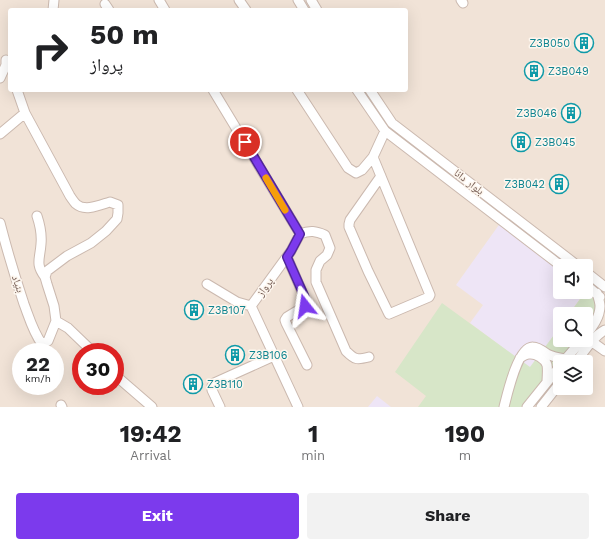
<!DOCTYPE html>
<html lang="en">
<head>
<meta charset="utf-8">
<style>
  :root { --surface:#fff; --page:#f2f2f2; --text:#202124; --muted:#757577; --accent:#7c3aed }
  body { margin:0; font-family:"Work Sans","Noto Naskh Arabic",sans-serif; background:var(--page); color:var(--text); height:100vh; display:flex; flex-direction:column; font-size:15px; white-space:nowrap }
  * { box-sizing:border-box; margin:0 }
  p { font-size:13px; color:var(--muted) }
  .icon { flex:none; width:22px; height:22px; fill:none; stroke:currentColor; stroke-width:2; stroke-linecap:round; stroke-linejoin:round }
  .map { position:relative; height:407px; overflow:hidden }
  .drawer { display:flex; flex-direction:column; background:var(--surface); flex:1 }
  .drawer>* { flex:none }
  .hud { position:absolute; left:8px; top:8px; width:400px; height:84px; border-radius:4px; box-shadow:0 4px 16px #0002; background:#fff; color:var(--text); overflow:hidden }
  .controls { position:absolute; left:553px; top:259px; display:grid; gap:8px }
  .controls a { display:grid; place-items:center; width:40px; height:40px; border-radius:4px; background:var(--surface); box-shadow:0 4px 16px #0002; font-size:20px }
  .speed { position:absolute; left:12px; top:343px; display:flex; gap:8px; font-size:20px; font-weight:700; text-align:center }
  .speed>* { display:grid; place-content:center; width:52px; height:52px; border-radius:50%; background:var(--surface); box-shadow:0 4px 16px #0002; line-height:1 }
  .speed small { font-size:10px; font-weight:400 }
  .speed .limit { border:6px solid #d22; background:#fff; color:#111 }
  .pin { position:absolute; display:grid; place-items:center; width:34px; height:34px; color:#fff; margin:-17px; border:2px solid #fff; border-radius:50%; box-shadow:0 1px 4px #0007 }
  .me { position:absolute; width:44px; margin:-22px; rotate:345deg; stroke-linejoin:round; filter:drop-shadow(0 0 3px #0008) }
  .turn { display:flex; align-items:center; gap:14px; height:84px; padding:0 16px; font-size:18px }
  .turn .icon { width:52px; height:52px; stroke-width:2.5 }
  .turn b { display:block; font-size:28px; line-height:34px }
  .eta { display:flex; justify-content:space-evenly; align-items:center; height:68px; text-align:center }
  .eta b { font-size:24px; font-weight:700; line-height:28px }
  .primary-button { display:flex; gap:8px; margin-top:auto; padding:8px 16px }
  .primary-button a { flex:1; height:46px; border-radius:4px; background:var(--accent); color:#fff; font-size:16px; font-weight:700; line-height:46px; text-align:center }
  .primary-button a+a { background:var(--page); color:var(--text) }
  .map>svg:first-child { display:block }
  .residential { fill:#f1e3d7; fill-rule:evenodd }
  .education { fill:#eee5f6 }
  .green { fill:#d7e6c8 }
  .lines { fill:none; stroke-linecap:round; stroke-linejoin:round }
  .minor-casing { stroke:#cbb9af; stroke-width:11 }
  .minor { stroke:#fff; stroke-width:9 }
  .route-casing { stroke:#51269a; stroke-width:10 }
  .route { stroke:#7c3aed; stroke-width:7 }
  .slow { stroke:#f59e0b; stroke-width:7 }
  .labels { text-anchor:middle; dominant-baseline:central; stroke-width:3; stroke-linejoin:round; paint-order:stroke }
  .culture-label { font-size:11px; fill:#0d838f; stroke:#fdf6ee; text-anchor:start }
  .street-label { font-size:11px; fill:#71584f; stroke:#fdf6ee }
</style>
</head>
<body>
<div class="map">
<svg width="605" height="407" viewBox="0 0 605 407">
  <rect width="100%" height="100%" fill="#faf1e8"/>
  <path class="residential" d="M0,0H605V407H0ZM10,10H406V90H10ZM560,266H586V292H560ZM560,314H586V340H560ZM21,352H55V386H21ZM81,352H115V386H81ZM560,362H586V388H560Z"/>
  <path class="education" d="M501,222L560,266V292H585L569,314H560V327L530,368L470,323L483,305L456,285Z
    M377,396L391,407H368Z"/>
  <path class="green" d="M589,287L605,299V310L586,332V314H569Z
    M442,303L530,367L560,327V340H579L521,407H418L426,396L395,372Z"/>
  <g class="lines">
    <g class="minor-casing">
      <path id="minor" d="M159,0L165,10
        M239,0L246,10
        M298,0L304,10
        M311,0L317,10
        M461,0L463,3
        M105,4L109,10
        M53,10L54,0
        M0,78L6,65V60
        M17,90L25,113L70,196C72,199 74,202 76,204C85,212 100,205 110,202L118,205V213L117,219L106,231L91,243L67,256L47,271L45,277L47,284L54,306L56,321L48,341C43,343 38,346 38,352
        M213,90L300,234L291,251L251,306L298,407
        M297,90L348,168L356,173L362,170L373,157L385,131
        M357,90L385,131L561,266
        M370,90L392,123L578,266
        M0,134L25,113
        M373,157L430,295L429,297L389,314L368,271L349,227V224L350,220L381,176
        M37,216C40,225 42,234 41,244C40,259 35,264 45,277
        M0,223C7,250 15,277 24,304C29,317 33,332 42,344
        M300,234C310,230 316,231 325,235L330,248L327,255L320,261L316,270V282L346,351C355,360 357,360 369,357
        M287,257L307,303L305,306L287,317L285,320L286,323L307,365
        M586,272L605,287
        M207,284L237,302L251,306
        M586,285L600,297
        M56,321L68,328L93,352
        M586,335C593,326 600,317 600,306C600,302 598,297 597,293
        M588,339L605,351
        M520,358C523,356 526,354 529,354C536,353 545,359 547,365C548,370 547,377 547,382
        M563,362L582,340
        M576,362C584,352 593,336 605,330
        M115,375L152,407
        M61,405L62,407
        M220,407L212,390V386L214,383L274,356
        M504,407C507,395 518,346 533,347C538,347 543,351 547,354C553,357 559,358 565,359
        M527,407L560,366
        M541,407L560,383"/>
    </g>
    <use href="#minor" class="minor"/>
  </g>
  <g class="lines">
    <g class="route-casing">
      <path id="route" d="M245,142L300,234L291,251L287,257L306,300L307,303L305,306"/>
    </g>
    <use href="#route" class="route"/>
    <path class="slow" d="M266,178L285,210"/>
  </g>
  <defs>
    <g id="building-ring" transform="scale(1)"><circle r="9.5" fill="#fdf6ee" stroke="#0f9aa8" stroke-width="1.5"/><path d="M-4-6H4V6H1V3H-1V6H-4ZM-2.5-4.3h1.7v1.8h-1.7ZM.8-4.3h1.7v1.8H.8ZM-2.5-1h1.7V.8h-1.7ZM.8-1h1.7V.8H.8Z" fill="#0f9aa8"/></g>
  </defs>
  <g fill-rule="evenodd">
    <use href="#building-ring" x="584" y="43"/>
    <use href="#building-ring" x="534" y="71"/>
    <use href="#building-ring" x="571" y="113"/>
    <use href="#building-ring" x="521" y="142"/>
    <use href="#building-ring" x="559" y="184"/>
    <use href="#building-ring" x="194" y="310"/>
    <use href="#building-ring" x="235" y="355"/>
    <use href="#building-ring" x="193" y="384"/>
  </g>
  <g class="labels">
    <g class="culture-label">
      <text x="570" y="43" text-anchor="end">Z3B050</text>
      <text x="548" y="71">Z3B049</text>
      <text x="557" y="113" text-anchor="end">Z3B046</text>
      <text x="535" y="142">Z3B045</text>
      <text x="545" y="184" text-anchor="end">Z3B042</text>
      <text x="208" y="310">Z3B107</text>
      <text x="249" y="355">Z3B106</text>
      <text x="207" y="384">Z3B110</text>
    </g>
    <g class="street-label">
      <text transform="translate(469 182) rotate(38)">بلوار دانا</text>
      <text transform="translate(18 284) rotate(71)">بنیاد</text>
      <text transform="translate(265 287) rotate(-54)">پرواز</text>
    </g>
  </g>
</svg>
<div class="controls">
<a><svg class="icon" aria-label="sound" viewBox="0 0 24 24"><path d="M4 9h4l5-4v14l-5-4H4zM17 9q2 3 0 6"/></svg></a>
<a><svg class="icon" aria-label="search" viewBox="0 0 24 24"><circle cx="10" cy="10" r="6"/><path d="M15 15l6 6"/></svg></a>
<a><svg class="icon" aria-label="layers" viewBox="0 0 24 24"><path d="M12 4l9 5-9 5-9-5zM3 14l9 5 9-5"/></svg></a>
</div>
<div class="speed"><div>22<small>km/h</small></div><div class="limit">30</div></div>
<div class="pin" style="left:245px;top:142px;background:#d93025"><svg class="icon" aria-label="arrive" viewBox="0 0 24 24"><path d="M6 21V4h12l-3 4 3 4H6"/></svg></div>
<svg class="me" style="left:305px;top:306px" viewBox="-20 -20 40 40"><path d="M0-17L14 15 0 8-14 15z" fill="#7c3aed" stroke="#fff" stroke-width="4"/></svg>
<div class="hud">
<div class="turn"><svg class="icon" aria-label="right" viewBox="0 0 24 24"><path d="M7 20v-9h11M14 6l5 5-5 5"/></svg><div><b>50 m</b>پرواز</div></div>
</div>
</div>
<section class="drawer">
<div class="eta">
<div><b>19:42</b><p>Arrival</p></div>
<div><b>1</b><p>min</p></div>
<div><b>190</b><p>m</p></div>
</div>
<div class="primary-button"><a>Exit</a><a>Share</a></div>
</section>
</body>
</html>
